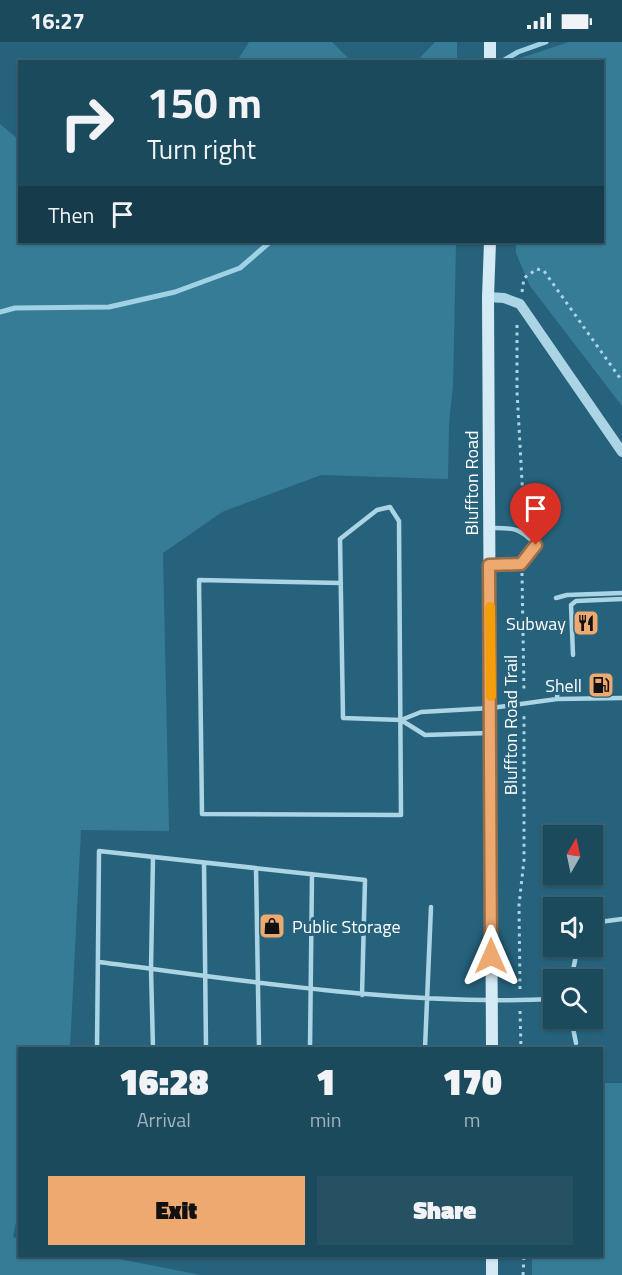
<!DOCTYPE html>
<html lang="en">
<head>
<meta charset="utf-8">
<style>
  :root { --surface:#1c4a5d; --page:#255163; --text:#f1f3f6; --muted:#a0b3bc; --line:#3a6272; --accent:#eda970 }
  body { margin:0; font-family:"Titillium Web",sans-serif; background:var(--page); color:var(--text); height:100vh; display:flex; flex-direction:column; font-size:22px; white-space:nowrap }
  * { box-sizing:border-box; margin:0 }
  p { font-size:20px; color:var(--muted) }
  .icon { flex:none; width:33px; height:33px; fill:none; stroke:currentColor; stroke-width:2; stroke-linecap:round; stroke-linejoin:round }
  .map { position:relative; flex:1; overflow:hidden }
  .details { position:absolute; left:18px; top:1005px; width:585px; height:210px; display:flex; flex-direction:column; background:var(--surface); border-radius:0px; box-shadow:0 2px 4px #0004,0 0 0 2px var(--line) }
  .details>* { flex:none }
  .top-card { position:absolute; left:18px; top:18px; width:586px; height:183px; border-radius:0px; box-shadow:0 2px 4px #0004,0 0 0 2px var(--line); background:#1c4a5d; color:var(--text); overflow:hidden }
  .needle { width:39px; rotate:9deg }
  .controls { position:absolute; left:543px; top:783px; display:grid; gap:12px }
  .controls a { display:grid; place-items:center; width:60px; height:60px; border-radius:0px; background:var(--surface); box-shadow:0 2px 4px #0004,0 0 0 2px var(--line); font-size:30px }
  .pin { position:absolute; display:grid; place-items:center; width:51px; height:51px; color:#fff; margin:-62px -26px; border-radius:50% 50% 50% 0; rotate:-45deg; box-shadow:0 0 6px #0007 }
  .pin .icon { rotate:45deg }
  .me { position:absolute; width:66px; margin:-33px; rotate:0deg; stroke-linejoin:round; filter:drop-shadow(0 0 4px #0008) }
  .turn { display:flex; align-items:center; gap:21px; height:126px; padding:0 30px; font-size:27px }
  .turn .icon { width:78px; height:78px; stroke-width:2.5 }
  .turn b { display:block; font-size:42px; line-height:51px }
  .then { display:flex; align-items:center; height:57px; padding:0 30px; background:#0003; gap:12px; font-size:22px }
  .eta { display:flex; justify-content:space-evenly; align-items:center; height:102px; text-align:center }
  .eta b { font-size:36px; font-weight:800; line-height:42px }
  .cta { display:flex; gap:12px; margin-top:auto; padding:12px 30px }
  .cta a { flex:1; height:69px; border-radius:0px; background:var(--accent); color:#111; font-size:24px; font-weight:800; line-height:69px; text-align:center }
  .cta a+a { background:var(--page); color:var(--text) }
  .status { display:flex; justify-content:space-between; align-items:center; height:42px; padding:0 30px; background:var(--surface); direction:ltr }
  .status svg { height:16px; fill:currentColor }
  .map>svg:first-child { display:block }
  .green { fill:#377c97 }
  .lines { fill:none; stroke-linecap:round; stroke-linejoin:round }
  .stream { stroke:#9fd2e5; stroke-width:5 }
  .path { stroke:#abd4e4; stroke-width:3; stroke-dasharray:3 4.5; stroke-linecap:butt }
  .service { stroke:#abd4e4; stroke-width:4.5 }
  .tertiary { stroke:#abd4e4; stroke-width:10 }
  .secondary { stroke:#d4eaf4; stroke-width:12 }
  .route-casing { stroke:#9a6e49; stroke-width:15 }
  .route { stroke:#eda970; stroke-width:10 }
  .slow { stroke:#f59e0b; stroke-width:10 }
  .labels { text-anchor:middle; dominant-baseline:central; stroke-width:6; stroke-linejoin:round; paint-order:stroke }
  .street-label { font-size:18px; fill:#fff; stroke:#26627c }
  .poi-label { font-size:18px; fill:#fff; stroke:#26627c; text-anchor:end }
</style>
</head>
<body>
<div class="status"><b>16:27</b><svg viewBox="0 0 49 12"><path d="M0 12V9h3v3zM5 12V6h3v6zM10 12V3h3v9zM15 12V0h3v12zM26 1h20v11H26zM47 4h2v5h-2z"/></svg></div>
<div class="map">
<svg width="622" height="1233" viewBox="0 0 622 1233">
  <rect width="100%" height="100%" fill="#26627c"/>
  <path class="green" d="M249,0H332L351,19H237Z
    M435,0H457V19H417Z
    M569,0H622V364L530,244L516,211V200H603V20L518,19V17Z
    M0,82L19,98L20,200H456L453,344L449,381L448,437L321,433L222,470L163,511L169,789L81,788L70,1006H20V1161L13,1195L19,1197L20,1214H104L201,1233H0Z
    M602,1041H622V1233H532V1214H602Z"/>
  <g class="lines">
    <path class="stream" d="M501,20L518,10L546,0
      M0,270L15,266L109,265L175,250L240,226L270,200"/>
    <path class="path" d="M522,250L524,236L537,227L544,229L622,339
      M517,283V349L523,457L519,477
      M522,531L524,650
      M520,947L519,863L524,818V672
      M520,969L521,1006
      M523,1233L524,1214"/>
    <path class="service" d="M490,486C514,486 519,485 536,503L521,522L492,523
      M341,541L199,538L202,772L401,773L399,479L390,465L377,468L340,497L343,676L401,678
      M556,556L567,553L622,551
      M573,613L571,563L576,559L622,557
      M557,657L558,637
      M489,691L425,693L401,678L421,670L491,666L557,657L622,656
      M204,821L206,1006
      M256,826L259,1006
      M592,881L622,877
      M99,920C249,939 401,964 554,957
      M571,938L578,904
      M571,976L576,1001
      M97,1006L99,809L365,838L362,953
      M153,1006L151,927L153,815
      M310,1006L312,832
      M425,1006L431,865"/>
    <path class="tertiary" d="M488,255L504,256L520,262L622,410"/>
    <path class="secondary" d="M490,20V0
      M490,200L488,255L492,1006
      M492,1233V1214"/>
  </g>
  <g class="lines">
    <g class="route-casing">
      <path id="route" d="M491,914L489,523L521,522L536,503"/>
    </g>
    <use href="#route" class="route"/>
    <path class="slow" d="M490,565L491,654"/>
  </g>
  <defs>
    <g id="restaurant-square" transform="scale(1.35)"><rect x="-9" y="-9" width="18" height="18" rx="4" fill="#eda970" stroke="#26627c"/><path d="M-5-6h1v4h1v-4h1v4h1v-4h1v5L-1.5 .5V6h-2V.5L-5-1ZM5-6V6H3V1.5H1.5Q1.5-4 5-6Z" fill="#111"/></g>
    <g id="fuel-square" transform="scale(1.35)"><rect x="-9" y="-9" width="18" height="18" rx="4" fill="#eda970" stroke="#26627c"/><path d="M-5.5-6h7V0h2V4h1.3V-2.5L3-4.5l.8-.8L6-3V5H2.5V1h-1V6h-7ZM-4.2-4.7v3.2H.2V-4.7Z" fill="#111"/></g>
    <g id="shop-square" transform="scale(1.35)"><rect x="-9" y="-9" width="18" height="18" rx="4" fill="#eda970" stroke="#26627c"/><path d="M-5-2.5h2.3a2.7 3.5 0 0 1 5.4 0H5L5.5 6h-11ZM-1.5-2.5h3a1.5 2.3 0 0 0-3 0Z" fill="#111"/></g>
  </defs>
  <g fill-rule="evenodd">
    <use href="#restaurant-square" x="586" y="581"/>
    <use href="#fuel-square" x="601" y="643"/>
    <use href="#shop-square" x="272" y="884"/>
  </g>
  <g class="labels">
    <g class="street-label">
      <text transform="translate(471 441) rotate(-90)">Bluffton Road</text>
      <text transform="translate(510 683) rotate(-90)">Bluffton Road Trail</text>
    </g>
    <g class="poi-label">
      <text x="566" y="581">Subway</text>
      <text x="582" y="643">Shell</text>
      <text x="292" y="884" text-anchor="start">Public Storage</text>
    </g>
  </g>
</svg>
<div class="controls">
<a><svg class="needle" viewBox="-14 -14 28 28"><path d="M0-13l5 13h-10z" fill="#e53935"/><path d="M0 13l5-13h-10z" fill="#a0b3bc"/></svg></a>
<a><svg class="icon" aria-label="sound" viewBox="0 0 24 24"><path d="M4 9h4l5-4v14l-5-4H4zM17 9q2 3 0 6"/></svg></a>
<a><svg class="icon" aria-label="search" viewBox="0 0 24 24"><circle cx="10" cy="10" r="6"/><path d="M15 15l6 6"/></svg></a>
</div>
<div class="pin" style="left:536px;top:503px;background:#d93025"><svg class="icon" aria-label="arrive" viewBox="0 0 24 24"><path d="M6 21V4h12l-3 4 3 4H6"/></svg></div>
<svg class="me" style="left:491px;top:914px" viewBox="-20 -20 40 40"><path d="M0-17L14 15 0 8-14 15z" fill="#eda970" stroke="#fff" stroke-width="4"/></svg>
<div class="top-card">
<div class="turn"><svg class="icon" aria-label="right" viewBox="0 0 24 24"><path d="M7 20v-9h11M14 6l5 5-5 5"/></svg><div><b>150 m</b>Turn right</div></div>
<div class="then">Then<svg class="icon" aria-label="arrive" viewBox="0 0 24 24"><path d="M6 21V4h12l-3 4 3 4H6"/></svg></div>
</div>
<section class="details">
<div class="eta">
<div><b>16:28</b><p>Arrival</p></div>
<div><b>1</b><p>min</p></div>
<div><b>170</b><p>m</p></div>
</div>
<div class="cta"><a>Exit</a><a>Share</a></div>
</section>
</div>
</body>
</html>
